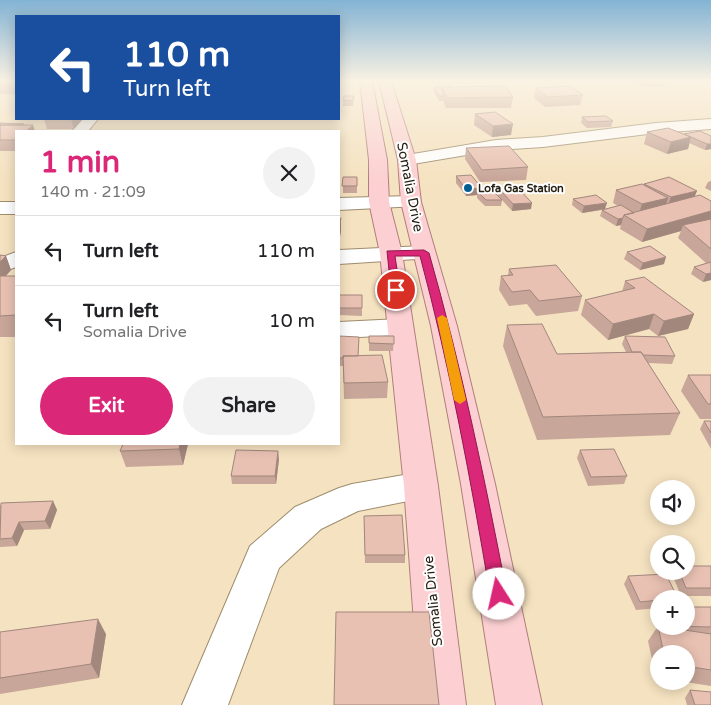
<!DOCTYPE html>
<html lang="en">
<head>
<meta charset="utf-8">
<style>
  :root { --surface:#fff; --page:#f2f2f2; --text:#202124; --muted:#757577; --line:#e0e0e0; --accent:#db2777 }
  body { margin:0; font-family:"Varela Round",sans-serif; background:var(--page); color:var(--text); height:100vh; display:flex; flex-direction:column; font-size:19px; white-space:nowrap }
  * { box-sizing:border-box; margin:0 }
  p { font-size:16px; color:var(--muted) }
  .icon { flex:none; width:28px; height:28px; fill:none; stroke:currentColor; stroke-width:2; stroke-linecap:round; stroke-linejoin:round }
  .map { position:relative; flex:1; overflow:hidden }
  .drawer { position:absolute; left:15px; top:130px; width:325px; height:315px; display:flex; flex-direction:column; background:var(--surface); border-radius:0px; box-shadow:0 2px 12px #0003 }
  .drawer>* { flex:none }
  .hud { position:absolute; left:15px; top:15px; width:325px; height:105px; border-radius:0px; box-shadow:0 2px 12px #0003; background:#1a4fa0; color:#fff; overflow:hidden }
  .fabs { position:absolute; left:650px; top:480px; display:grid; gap:10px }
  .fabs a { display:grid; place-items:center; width:45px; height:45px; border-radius:50%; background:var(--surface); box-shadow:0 2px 12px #0003; font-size:25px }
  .pin { position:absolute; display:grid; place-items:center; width:42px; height:42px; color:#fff; margin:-21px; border:2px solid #fff; border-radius:50%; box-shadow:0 1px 5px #0007 }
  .me { position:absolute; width:55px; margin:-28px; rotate:350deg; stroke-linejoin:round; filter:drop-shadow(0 0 4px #0008) }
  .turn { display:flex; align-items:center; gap:18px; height:105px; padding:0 25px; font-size:22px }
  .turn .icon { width:65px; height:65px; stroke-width:2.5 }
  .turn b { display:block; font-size:35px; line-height:42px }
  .round { display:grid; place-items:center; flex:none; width:52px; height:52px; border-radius:26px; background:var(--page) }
  .head { display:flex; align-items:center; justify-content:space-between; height:85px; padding:0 25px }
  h1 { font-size:30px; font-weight:800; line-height:38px; color:var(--accent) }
  .button { display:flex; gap:10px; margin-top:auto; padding:10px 25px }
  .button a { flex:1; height:58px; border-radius:30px; background:var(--accent); color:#fff; font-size:20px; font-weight:800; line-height:58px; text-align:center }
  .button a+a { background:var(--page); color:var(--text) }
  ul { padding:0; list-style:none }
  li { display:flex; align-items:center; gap:15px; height:70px; padding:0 25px; border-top:1px solid var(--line) }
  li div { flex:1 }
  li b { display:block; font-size:19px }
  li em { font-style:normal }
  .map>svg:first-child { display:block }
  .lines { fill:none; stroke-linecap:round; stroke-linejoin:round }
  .street-casing { stroke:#9e8d6e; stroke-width:2 }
  .secondary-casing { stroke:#9e8d6e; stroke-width:2 }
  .primary-casing { stroke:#b07e7c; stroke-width:2 }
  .street { fill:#fff; fill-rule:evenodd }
  .secondary { fill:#fff; fill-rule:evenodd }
  .primary { fill:#fcd0d2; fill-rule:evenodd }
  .wall { fill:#c8a699 }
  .shaded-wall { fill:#a2877d }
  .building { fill:#e8c1b2; stroke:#a2877d }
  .route { fill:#db2777; stroke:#8e194d }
  .slow { fill:#f59e0b }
  .poi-dot { fill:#045e8f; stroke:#fff; stroke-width:2 }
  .labels { text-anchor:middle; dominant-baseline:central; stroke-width:4; stroke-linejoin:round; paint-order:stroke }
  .far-poi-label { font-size:11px; font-weight:bold; fill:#262013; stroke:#fff; text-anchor:start }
  .street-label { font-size:14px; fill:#262013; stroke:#fff }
</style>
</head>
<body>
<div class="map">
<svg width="711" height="705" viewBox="0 0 711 705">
  <rect width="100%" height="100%" fill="#f5e2c0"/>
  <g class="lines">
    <g class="street-casing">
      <path id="street" d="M83,119H98L88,131H72Z
        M711,119V129L656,133L543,147L496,150L407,165L401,164L398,160L401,156L407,155L496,140L543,137L656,123Z
        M424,246L432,248L435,253L432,258L339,264V250Z
        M16,252V267L0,273V258Z
        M400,319L409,321L413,327L409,333L400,335L339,338V322Z
        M421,472L433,476L438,486L433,496L358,511L321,529L279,568L228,705H182L250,546L295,507L339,488L352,484Z"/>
    </g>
    <g class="secondary-casing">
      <path id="secondary" d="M411,196L418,198L421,202L418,206L339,210V198Z
        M0,202H16V214H0Z"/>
    </g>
    <g class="primary-casing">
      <path id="primary" d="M360,81H372L387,160L389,202L402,253L438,486L466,705H420L404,486L380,253L369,202V160Z
        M379,81H391L416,160L421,202L457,326L495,484L542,705H496L461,484L431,326L401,202L398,160Z"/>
    </g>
    <use href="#street" class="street"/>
    <use href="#secondary" class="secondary"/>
    <use href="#primary" class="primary"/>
  </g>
  <path class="wall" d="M0,81H16V94H0Z
    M452,81H480L479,83L454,84Z
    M547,81H575L574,83H548Z
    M636,81H664L665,82L664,87H643Z
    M437,82L450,86L513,97L511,108H446L443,101H439L434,92V87L437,88Z
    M536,88L583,95L580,105L545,107L534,98Z
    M354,96L353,106H343V100Z
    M475,114L511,135L492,137L474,125Z
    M582,117L613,121L611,127L587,128L581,123Z
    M44,119H83L74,129H47Z
    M0,123L24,124L25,125L16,131V151H0Z
    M647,132L711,136V149L705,150L689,143L688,149L667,154L644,144Z
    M466,148L528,167L526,180L480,182L465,159Z
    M456,176L481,191L498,196L499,189L531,209L512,211L502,200L501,206H485L477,198V195L466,196L456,183Z
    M343,177H357V193H343Z
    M711,181V191L705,188L708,182Z
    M644,184L711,201V280L703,282L691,274L694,267L706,263L678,238L681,231L642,242L620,229L621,225L616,226L600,216L602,210L582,213L572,205L573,199L605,209L618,206L613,203L616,190L643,185Z
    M627,252L664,264L640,270L624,259Z
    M0,255L6,256L11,270L6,276H16V337H0Z
    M509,269L582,296L578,311L536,316L527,304L509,306L499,290L501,276L508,275Z
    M625,281L694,314L688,329L658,336L649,329L608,340L581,315L585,300L622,292Z
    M339,295H362V316L339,315Z
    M507,325L557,354L626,352L622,344L625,336L675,356L672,364L648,363L680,413L670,435L537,440L503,346Z
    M339,336L359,345L358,356L388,382L387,398L344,399L343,366H339Z
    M369,336H394L393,351H369Z
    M688,375H711V419H700L681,391Z
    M704,421H711V449L700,429Z
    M188,444L183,465L126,467L120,451Z
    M580,450L627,476L624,484L588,486L577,458Z
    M279,459L276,484H232L231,476Z
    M53,501L57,510L50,529L24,530L17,546L0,547V505Z
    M364,516L405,555V563H365Z
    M711,566V596H681L672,574L674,571H686Z
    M628,576L659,599V608L636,610L624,584Z
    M711,607V686L679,681H686V654H659V678L656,677L648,641L658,626H686Z
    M0,632L106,634L99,678L0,694Z
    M690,690L711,705H687L685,698Z"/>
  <path class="shaded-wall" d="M71,119H83L74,129Z
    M513,124L511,135L492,137L493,126Z
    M33,125L35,131H26Z
    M691,137L688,149L667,154L671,142Z
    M707,144H711V149L705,150Z
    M482,188L481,194L477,191V195L466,196V189Z
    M697,191L692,203L666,210L671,197Z
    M668,198L664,211L638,217L642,204Z
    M532,203L531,209L512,211L513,204Z
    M607,203L605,209L582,213L584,206Z
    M711,211V223L683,225L681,231L642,242L647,229Z
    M341,218V232L339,242V228Z
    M623,218L621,225L616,226L618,219Z
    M6,256L11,270L0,282V262Z
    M666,257L664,264L640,270L643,263Z
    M711,273V280L703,282L706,274Z
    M654,314L649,329L608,340L613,324Z
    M694,314L688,329L658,336L664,321Z
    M180,444H188L183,465L179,449Z
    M278,451L279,459L276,484L275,476Z
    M53,501L57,510L50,529L45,521Z
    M19,522L24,530L17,546L12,538Z
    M98,619L106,634L99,678L91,664Z"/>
  <path class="building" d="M0,81H16V84H0Z
    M644,81H664L665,82H645Z
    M437,82H450V86L442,87V91L444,96H439L434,87L438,88Z
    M505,86L513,97L447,98L442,87Z
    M570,86L583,95L547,97L536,88Z
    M344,96H354L353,101L343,100Z
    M495,112L513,124L493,126L475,114Z
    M606,116L613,121L588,122L582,117Z
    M0,123L24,124L23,125H0Z
    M0,125H33L26,131H16V140H0Z
    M668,128L691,137L671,142L647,132Z
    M700,131L711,136V144H707L684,134Z
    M509,146L528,167L482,170L466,148Z
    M471,175L482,188L466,189L456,176Z
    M343,177H357V186H342Z
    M669,177L697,191L671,197L644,184Z
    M642,184L668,198L642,204L616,190Z
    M518,188L532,203L513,204L499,189Z
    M492,190L502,200H486L477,191Z
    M596,195L607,203L584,206L573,199Z
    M700,195L711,201V211L647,229L624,215Z
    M621,205L634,213L624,215L623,218L618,219L602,210Z
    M339,218H341L339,228Z
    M711,219V249L683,225Z
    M650,246L666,257L643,263L627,252Z
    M0,255L6,256L0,262Z
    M711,262V273L706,274L694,267Z
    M556,265L582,296L539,301L530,290L512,292L501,276L513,275L509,269Z
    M0,276H16V315L0,316Z
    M644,277L694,314L664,321L654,314L613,324L585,300L635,288L625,281Z
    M339,295H362V308H339Z
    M542,324L557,354L641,352L680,413L543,417L507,325Z
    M339,336L359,337L358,356H343V358H339Z
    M369,336H394V344L369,343Z
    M625,336L665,337L675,356L643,355L641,352H632Z
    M382,355L388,382L344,383L343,356Z
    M688,375H711V404H708Z
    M704,421H711V433Z
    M123,444H180L179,449L120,451Z
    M614,449L627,476L591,477L580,450Z
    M236,450L278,451L275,476H231Z
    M53,501L45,521L19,522L12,538L0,539L1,503Z
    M402,515L405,555H365L364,516Z
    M686,566H711V588H686L679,571H686Z
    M666,574L678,599H659V600L640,602L628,576Z
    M686,607H711V627L670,626H686Z
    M336,612H429L439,705H334Z
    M98,619L91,664L0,678V632Z
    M658,626L711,634V670L686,666V654H664Z
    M690,690L711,692V705H695Z"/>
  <linearGradient id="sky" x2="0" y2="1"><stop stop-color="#83b3d4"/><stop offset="0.45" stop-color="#faf2e3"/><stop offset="1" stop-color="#faf2e3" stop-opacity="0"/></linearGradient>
  <rect width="711" height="180" fill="url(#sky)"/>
  <path class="route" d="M424,250L429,253C461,365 485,480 507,594L505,600L499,602L493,600L490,594C471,481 450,367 420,256H395L400,290L396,293L391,290L387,251Z"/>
  <path class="slow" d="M442,315L447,318L466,400L460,404L454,400L437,318Z"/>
  <circle class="poi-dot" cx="468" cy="188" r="5"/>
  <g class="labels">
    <g class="far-poi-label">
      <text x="478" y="188">Lofa Gas Station</text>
    </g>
    <g class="street-label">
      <text transform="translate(410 187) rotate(79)">Somalia Drive</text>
      <text transform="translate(433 601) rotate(-96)">Somalia Drive</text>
    </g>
  </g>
</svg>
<div class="fabs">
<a><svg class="icon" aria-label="sound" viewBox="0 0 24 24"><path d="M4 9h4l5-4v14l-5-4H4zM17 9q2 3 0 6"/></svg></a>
<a><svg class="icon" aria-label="search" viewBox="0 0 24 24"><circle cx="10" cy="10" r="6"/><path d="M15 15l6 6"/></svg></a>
<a>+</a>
<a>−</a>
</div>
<div class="pin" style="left:396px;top:290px;background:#d93025"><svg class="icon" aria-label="arrive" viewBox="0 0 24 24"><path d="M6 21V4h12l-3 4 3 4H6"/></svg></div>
<svg class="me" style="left:499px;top:594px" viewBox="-20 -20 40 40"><circle r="19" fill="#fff"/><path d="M0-13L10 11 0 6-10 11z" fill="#db2777"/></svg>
<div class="hud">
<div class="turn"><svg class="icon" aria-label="left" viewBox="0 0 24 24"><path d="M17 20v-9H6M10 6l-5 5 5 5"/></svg><div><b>110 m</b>Turn left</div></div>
</div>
<section class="drawer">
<div class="head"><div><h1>1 min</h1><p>140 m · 21:09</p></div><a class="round"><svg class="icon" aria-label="close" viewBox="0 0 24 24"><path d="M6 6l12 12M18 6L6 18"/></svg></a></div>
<ul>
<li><svg class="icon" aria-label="left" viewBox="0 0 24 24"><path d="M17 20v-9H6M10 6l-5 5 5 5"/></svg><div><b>Turn left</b></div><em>110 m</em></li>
<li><svg class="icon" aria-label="left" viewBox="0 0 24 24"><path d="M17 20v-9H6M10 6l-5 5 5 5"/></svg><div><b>Turn left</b><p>Somalia Drive</p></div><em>10 m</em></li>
</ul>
<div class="button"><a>Exit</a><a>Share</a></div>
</section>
</div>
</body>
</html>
